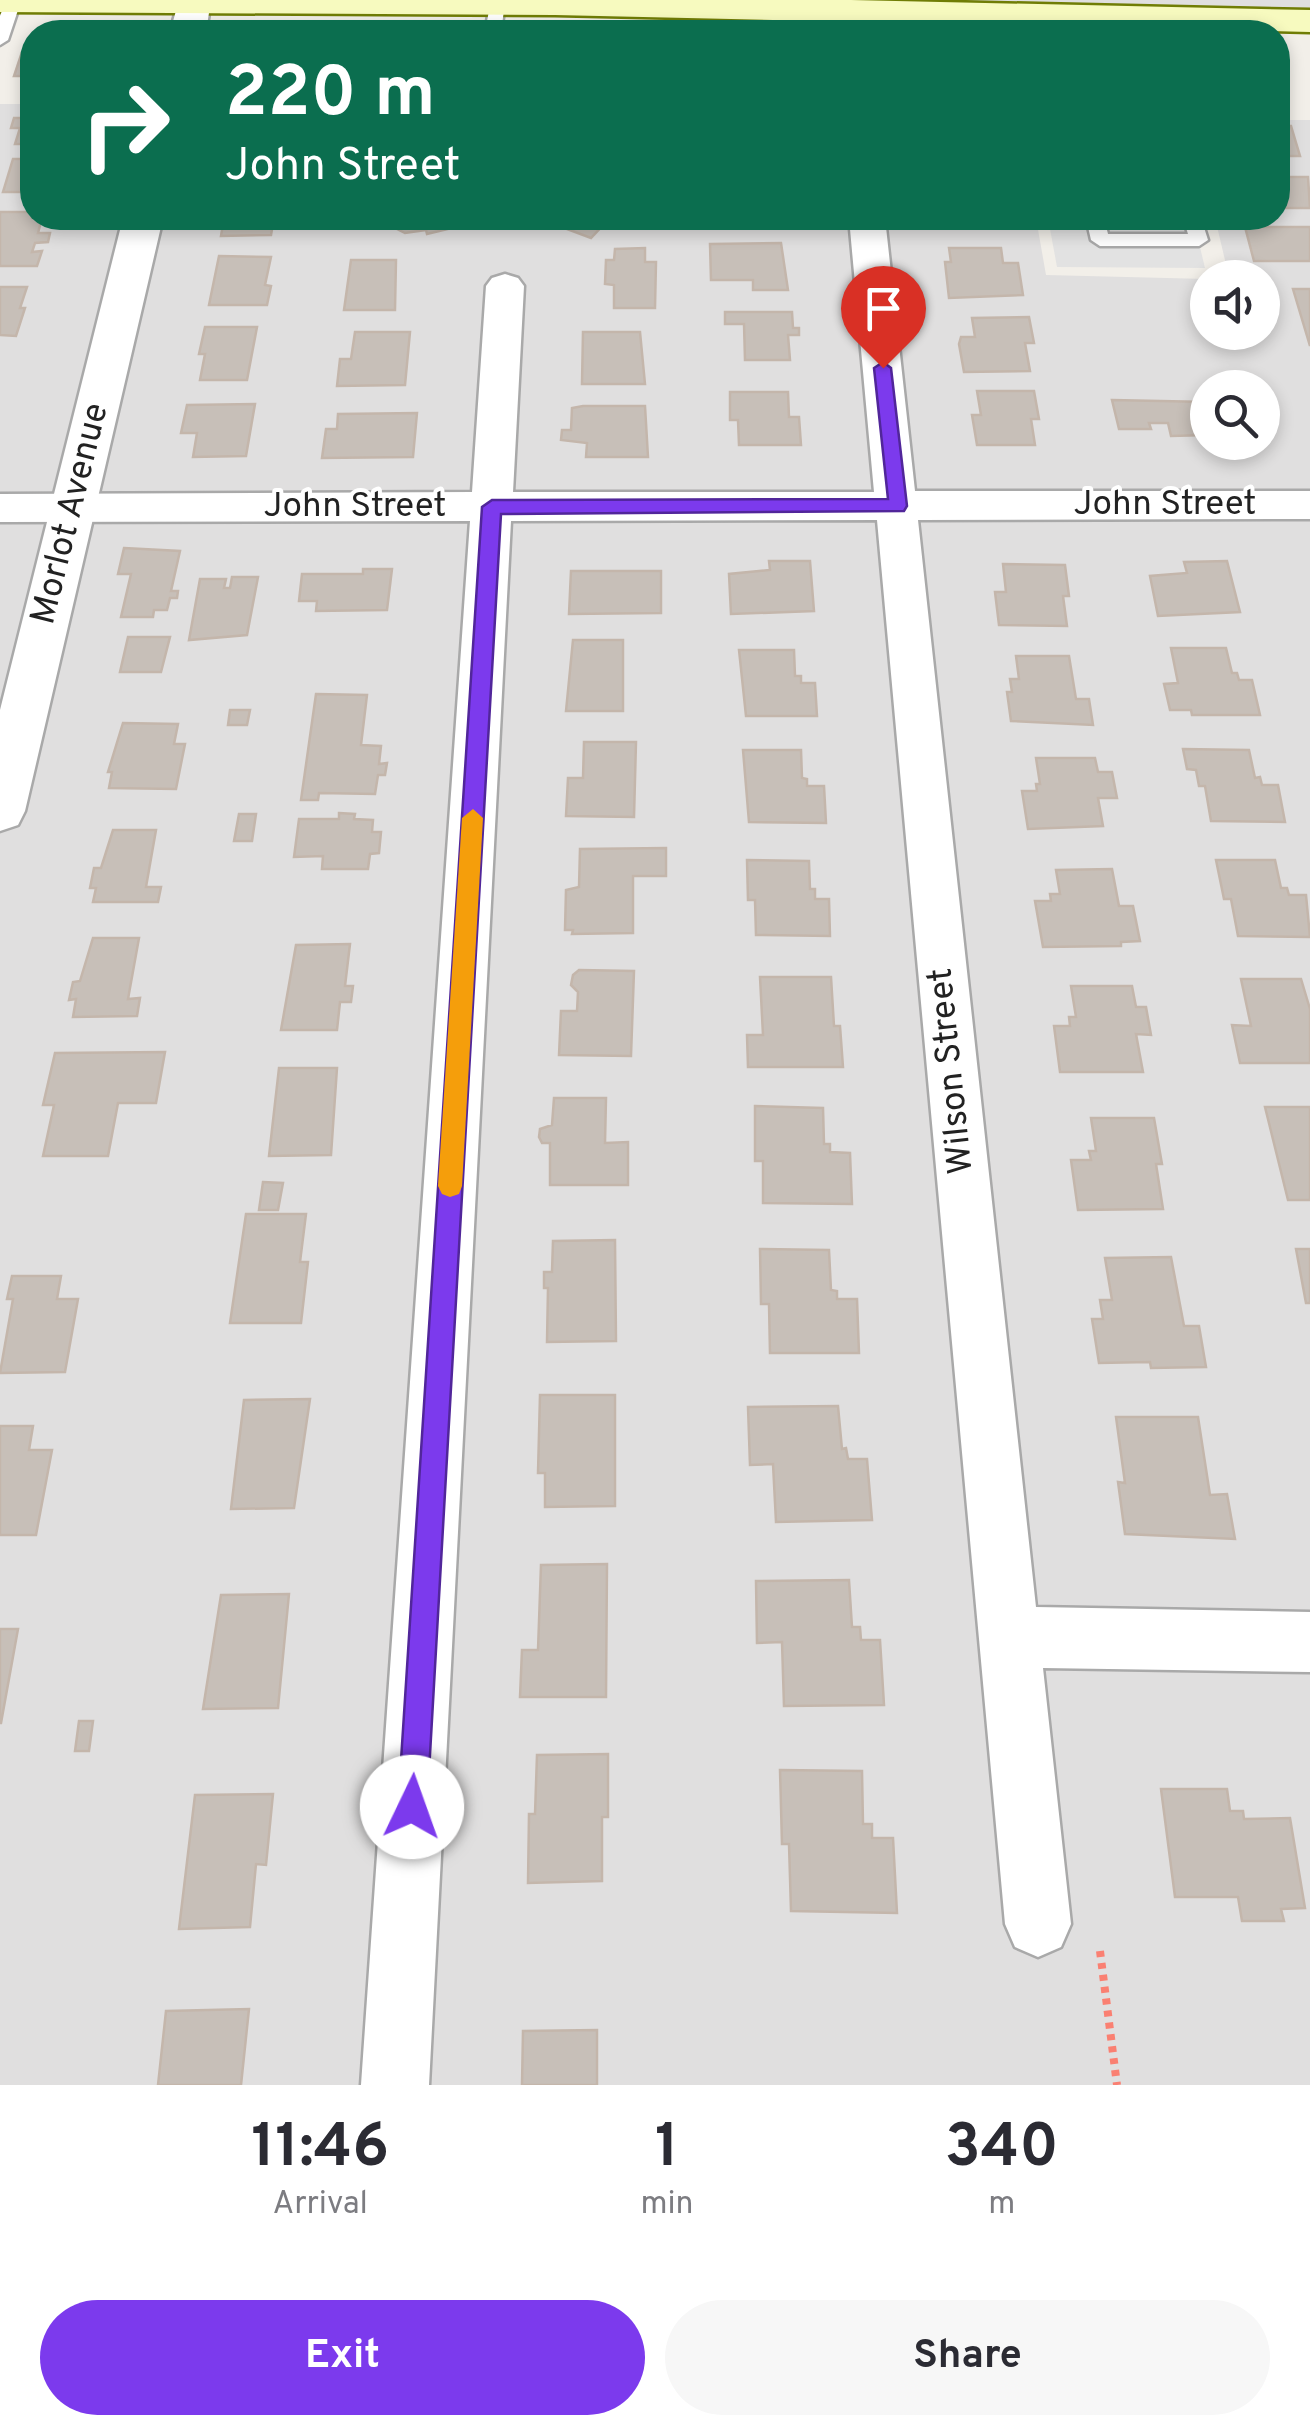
<!DOCTYPE html>
<html lang="en">
<head>
<meta charset="utf-8">
<style>
  :root { --surface:#fff; --page:#f7f7f7; --text:#2b2b33; --muted:#7c7c81; --accent:#7c3aed }
  body { margin:0; font-family:Overpass,sans-serif; background:var(--page); color:var(--text); height:100vh; display:flex; flex-direction:column; font-size:38px; white-space:nowrap }
  * { box-sizing:border-box; margin:0 }
  p { font-size:32px; color:var(--muted) }
  .icon { flex:none; width:55px; height:55px; fill:none; stroke:currentColor; stroke-width:2; stroke-linecap:round; stroke-linejoin:round }
  .map { position:relative; height:2085px; overflow:hidden }
  .sheet { display:flex; flex-direction:column; background:var(--surface); flex:1 }
  .sheet>* { flex:none }
  .hud { position:absolute; left:20px; top:20px; width:1270px; height:210px; border-radius:40px; box-shadow:0 5px 15px #0003; background:#0b6e4f; color:#fff; overflow:hidden }
  .tools { position:absolute; left:1190px; top:260px; display:grid; gap:20px }
  .tools a { display:grid; place-items:center; width:90px; height:90px; border-radius:50%; background:var(--surface); box-shadow:0 5px 15px #0003; font-size:50px }
  .pin { position:absolute; display:grid; place-items:center; width:85px; height:85px; color:#fff; margin:-102px -42px; border-radius:50% 50% 50% 0; rotate:-45deg; box-shadow:0 0 10px #0007 }
  .pin .icon { rotate:45deg }
  .me { position:absolute; width:110px; margin:-55px; rotate:3deg; stroke-linejoin:round; filter:drop-shadow(0 0 8px #0008) }
  .turn { display:flex; align-items:center; gap:35px; height:210px; padding:0 40px; font-size:45px }
  .turn .icon { width:130px; height:130px; stroke-width:2.5 }
  .turn b { display:block; font-size:70px; line-height:85px }
  .eta { display:flex; justify-content:space-evenly; align-items:center; height:170px; text-align:center }
  .eta b { font-size:60px; font-weight:700; line-height:70px }
  .action { display:flex; gap:20px; margin-top:auto; padding:20px 40px }
  .action a { flex:1; height:115px; border-radius:60px; background:var(--accent); color:#fff; font-size:40px; font-weight:700; line-height:115px; text-align:center }
  .action a+a { background:var(--page); color:var(--text) }
  .map>svg:first-child { display:block }
  .residential { fill:#e0dfdf; fill-rule:evenodd }
  .parking { fill:#e2e2e2 }
  .building { fill:#c7bfb8; stroke:#c4b6ab; stroke-width:2.5 }
  .lines { fill:none; stroke-linecap:round; stroke-linejoin:round }
  .service-casing { stroke:#a9a9a9; stroke-width:5 }
  .minor-casing { stroke:#a9a9a9; stroke-width:5 }
  .tertiary-casing { stroke:#a9a9a9; stroke-width:5 }
  .secondary-casing { stroke:#707d05; stroke-width:5 }
  .path { stroke:#fa8072; stroke-width:8; stroke-dasharray:6 6; stroke-linecap:butt }
  .service { fill:#fff; fill-rule:evenodd }
  .minor { fill:#fff; fill-rule:evenodd }
  .tertiary { fill:#fff; fill-rule:evenodd }
  .secondary { fill:#f7fabf; fill-rule:evenodd }
  .route { fill:#7c3aed; stroke:#51269a; stroke-width:2.5 }
  .slow { fill:#f59e0b }
  .labels { text-anchor:middle; dominant-baseline:central; stroke-width:8; stroke-linejoin:round; paint-order:stroke }
  .street-label { font-size:35px; fill:#222; stroke:#fff }
</style>
</head>
<body>
<div class="map">
<svg width="1310" height="2085" viewBox="0 0 1310 2085">
  <rect width="100%" height="100%" fill="#f2efe9"/>
  <path class="residential" d="M828,0H1310V21Z
    M0,104H32V218H1036L1046,275L1207,279L1208,332H1262V278L1229,277L1215,218H1278V120H1310V2085H0ZM1208,388H1262V442H1208Z"/>
  <path class="parking" d="M1048,218H1193L1205,268L1057,267Z"/>
  <path class="building" d="M22,52H32V76H14Z
    M26,108H32V144H15L20,128H11L14,118H23Z
    M1278,126H1291L1300,156H1278Z
    M13,159H32V192H3Z
    M1278,177H1308L1310,208H1278Z
    M0,212H32V218H42L38,233H50L48,242L35,243L32,252L42,251L37,266H0Z
    M224,218H274L271,235L221,236Z
    M375,218H475L477,222L427,234L426,230L405,233Z
    M524,218H623L617,223L608,220L591,238L548,222L550,219Z
    M714,218H780V223H714Z
    M938,218H995L996,224L939,225Z
    M1245,227H1310V261H1254Z
    M781,243L788,290H753V280H711L710,244Z
    M645,248V262H656L655,308H614V285L605,284L606,260H614L615,249Z
    M949,248H1001L1003,263H1018L1023,295L949,298L945,262H951Z
    M219,256L271,257L265,285L271,286L267,305H209Z
    M351,260H396L395,310H344Z
    M0,287H27L20,308H25L16,336L0,335Z
    M1293,289H1310V346Z
    M725,312H792L793,328H799V335H788L790,360H745L744,324H725Z
    M1029,317L1034,343H1025L1030,371L964,372L959,344L961,337H975L972,318Z
    M205,327H257L247,380H200L205,354H199Z
    M355,332H410L405,385L337,386L340,359H351Z
    M583,332H640L645,384H582Z
    M977,391H1034L1039,419H1031L1035,445H977L972,415H981Z
    M730,392H788L789,417H799L801,445H739L738,420H730Z
    M1112,400L1208,402V435L1171,436L1168,423H1149L1151,429H1119Z
    M255,404L246,456L193,457L197,433H181L187,405Z
    M583,406H645L648,457H586L587,443L561,440L562,430H571L572,408Z
    M417,413L413,457L322,458L326,429H337L338,414Z
    M124,548L180,551L171,591H178L177,598H170L167,610H154L153,617H121L131,574H118Z
    M769,561H810L814,611L731,614L729,574L770,570Z
    M1227,561L1240,612L1158,616L1150,576L1187,573L1184,562Z
    M1003,564L1065,565L1069,596H1063L1067,626L999,625L995,592H1006Z
    M363,569H392L387,610L316,611L317,601H299L302,574H363Z
    M571,571H661V613L569,614Z
    M232,577H258L247,635L189,640L200,579H226L224,588H230Z
    M128,637H170L161,672H120Z
    M573,640H623V711H566Z
    M1171,648H1226L1232,673H1237L1239,680H1252L1260,715H1192L1191,710H1170L1164,684L1178,683Z
    M739,650H794L795,676H801V683H815L817,716H746Z
    M1016,656H1069L1076,699H1089L1093,725L1011,721L1007,692H1012L1010,679H1019Z
    M316,694L367,695L361,745L381,746L379,764L387,763L385,775H378L375,794L319,793L318,800H301Z
    M230,710H250L247,725H228Z
    M123,723L178,724L174,744H185L176,789L109,788L112,772H108Z
    M584,742H636L634,817L566,816L568,778H583Z
    M1183,749L1249,750L1255,778L1260,777L1262,785H1278L1285,822L1211,821L1205,786H1199L1196,770L1187,769Z
    M743,750H801L802,778L807,779V786H824L826,823L749,822Z
    M1036,758H1095L1098,772H1112L1117,798H1098L1103,826L1028,829L1022,791H1037L1036,784H1040Z
    M339,813L355,814L354,819L373,820L372,832H381L379,853L370,854L368,869H322L323,856L294,857L299,819H339Z
    M239,814H256L252,841H234Z
    M113,830H156L146,887H161L158,902H93L96,888H90L94,868H101Z
    M666,848V876H633V933L572,934L573,930H565L566,890L579,887L580,849Z
    M747,860L809,861L810,889H815V899H829L830,936L756,935L755,900H748Z
    M1216,860H1275L1281,888H1287L1289,895H1306L1310,937L1238,936L1231,899H1224Z
    M1112,869L1119,906H1133L1140,941L1121,942V946L1043,947L1035,901H1051L1050,894H1060L1056,870Z
    M93,938H139L128,999L140,998L137,1016L73,1017L76,999L69,1000L73,982L80,981Z
    M350,944L345,986H353L351,1002H340L337,1030H281L296,945Z
    M579,970L634,971L631,1056L559,1055L561,1011H577L578,992L571,985L573,975Z
    M760,977H831L834,1026H840L843,1067H748L747,1035H763Z
    M1241,979H1301L1310,1009V1063H1240L1232,1025L1251,1026Z
    M1071,986H1132L1136,1007H1146L1151,1035L1136,1034L1143,1072H1060L1054,1026H1070L1069,1017H1076Z
    M165,1052L156,1103H118L108,1156H43L54,1105H43L55,1053Z
    M279,1068H337L331,1155L269,1156Z
    M554,1098H606L605,1143L628,1142V1185H550V1143H542L539,1137L540,1129L552,1125Z
    M755,1106L823,1108L824,1144H830V1152L850,1153L852,1204L763,1203V1161H755Z
    M1265,1107H1310V1200H1288Z
    M1091,1118H1154L1162,1164H1156L1163,1209L1078,1210L1071,1160H1091L1089,1151H1096Z
    M263,1182L283,1183L278,1210H259Z
    M246,1214H306L300,1262H308L301,1323H230Z
    M615,1240L616,1341L547,1342L548,1288H544V1272H552L553,1241Z
    M760,1249L829,1250L831,1290L837,1291V1299H857L859,1353H770L769,1304H761Z
    M1296,1249H1310V1303H1306Z
    M1171,1257L1184,1326H1199L1206,1367L1151,1368L1150,1362L1099,1363L1092,1319H1103L1100,1300H1112L1105,1258Z
    M12,1276H61L57,1299H78L65,1372L0,1373L13,1299H7Z
    M540,1395H615V1506L545,1507V1473H538Z
    M310,1399L294,1508L231,1509L244,1400Z
    M838,1406L842,1449L846,1448L848,1459H867L872,1520L776,1522L773,1464L750,1465L748,1407Z
    M1116,1417H1198L1210,1495L1227,1494L1235,1539L1125,1534L1118,1482L1125,1483Z
    M0,1426H33L29,1450H52L36,1535H0Z
    M607,1564L606,1697H520L522,1650H538L541,1565Z
    M849,1580L852,1627H860L861,1640H880L884,1705L784,1706L782,1642L757,1643L756,1581Z
    M289,1594L278,1708L203,1709L221,1595Z
    M0,1629H18L1,1723H0Z
    M79,1721H93L89,1751H75Z
    M608,1754V1817H602V1881L528,1883L529,1814H535L537,1755Z
    M780,1770L862,1771L863,1824H872V1838H893L897,1913L791,1911L789,1844H782Z
    M1161,1789H1227L1230,1811H1243L1244,1819L1290,1818L1305,1908L1281,1909L1284,1921H1242L1238,1897H1175Z
    M273,1794L266,1865L256,1864L250,1927L179,1929L195,1795Z
    M249,2009L241,2085H158L166,2011Z
    M597,2030V2085H522L523,2031Z"/>
  <g class="lines">
    <g class="service-casing">
      <path id="service" d="M6,0L21,1L8,40L0,45V16Z
        M491,0L505,3L501,32H485Z
        M952,9H964L970,32H954Z
        M1086,218H1104L1108,234H1188L1183,218H1201L1208,240L1199,246H1100L1091,240Z"/>
    </g>
    <g class="minor-casing">
      <path id="minor" d="M847,0L855,2L863,32H831L828,9L833,2Z
        M849,218H885L915,491H1310V519L918,520L1036,1607L1310,1612V1672L1043,1668L1071,1924L1061,1947L1038,1957L1015,1947L1005,1924L877,520L511,521L429,2085H361L470,521L0,522V494L472,492L486,286L492,278L505,274L518,278L524,286L513,492H874Z"/>
    </g>
    <g class="tertiary-casing">
      <path id="tertiary" d="M179,0H211L206,32H170Z
        M123,218H163L25,811L18,825L0,831V710Z"/>
    </g>
    <g class="secondary-casing">
      <path id="secondary" d="M0,0H851L1310,10V32L555,15L0,12Z"/>
    </g>
    <path class="path" d="M1100,1951L1117,2085"/>
    <use href="#service" class="service"/>
    <use href="#minor" class="minor"/>
    <use href="#tertiary" class="tertiary"/>
    <use href="#secondary" class="secondary"/>
  </g>
  <path class="route" d="M883,362L891,368L907,506L904,511L501,514L427,1807L422,1817L412,1822L402,1817L398,1807L482,507L492,500L888,499L874,368Z"/>
  <path class="slow" d="M473,809L483,818L462,1186L459,1194L450,1197L442,1194L438,1186L462,818Z"/>
  <g class="labels">
    <g class="street-label">
      <text x="1165" y="505">John Street</text>
      <text x="355" y="507">John Street</text>
      <text transform="translate(71 514) rotate(-76)">Morlot Avenue</text>
      <text transform="translate(952 1071) rotate(-96)">Wilson Street</text>
    </g>
  </g>
</svg>
<div class="tools">
<a><svg class="icon" aria-label="sound" viewBox="0 0 24 24"><path d="M4 9h4l5-4v14l-5-4H4zM17 9q2 3 0 6"/></svg></a>
<a><svg class="icon" aria-label="search" viewBox="0 0 24 24"><circle cx="10" cy="10" r="6"/><path d="M15 15l6 6"/></svg></a>
</div>
<div class="pin" style="left:883px;top:368px;background:#d93025"><svg class="icon" aria-label="arrive" viewBox="0 0 24 24"><path d="M6 21V4h12l-3 4 3 4H6"/></svg></div>
<svg class="me" style="left:412px;top:1807px" viewBox="-20 -20 40 40"><circle r="19" fill="#fff"/><path d="M0-13L10 11 0 6-10 11z" fill="#7c3aed"/></svg>
<div class="hud">
<div class="turn"><svg class="icon" aria-label="right" viewBox="0 0 24 24"><path d="M7 20v-9h11M14 6l5 5-5 5"/></svg><div><b>220 m</b>John Street</div></div>
</div>
</div>
<section class="sheet">
<div class="eta">
<div><b>11:46</b><p>Arrival</p></div>
<div><b>1</b><p>min</p></div>
<div><b>340</b><p>m</p></div>
</div>
<div class="action"><a>Exit</a><a>Share</a></div>
</section>
</body>
</html>
